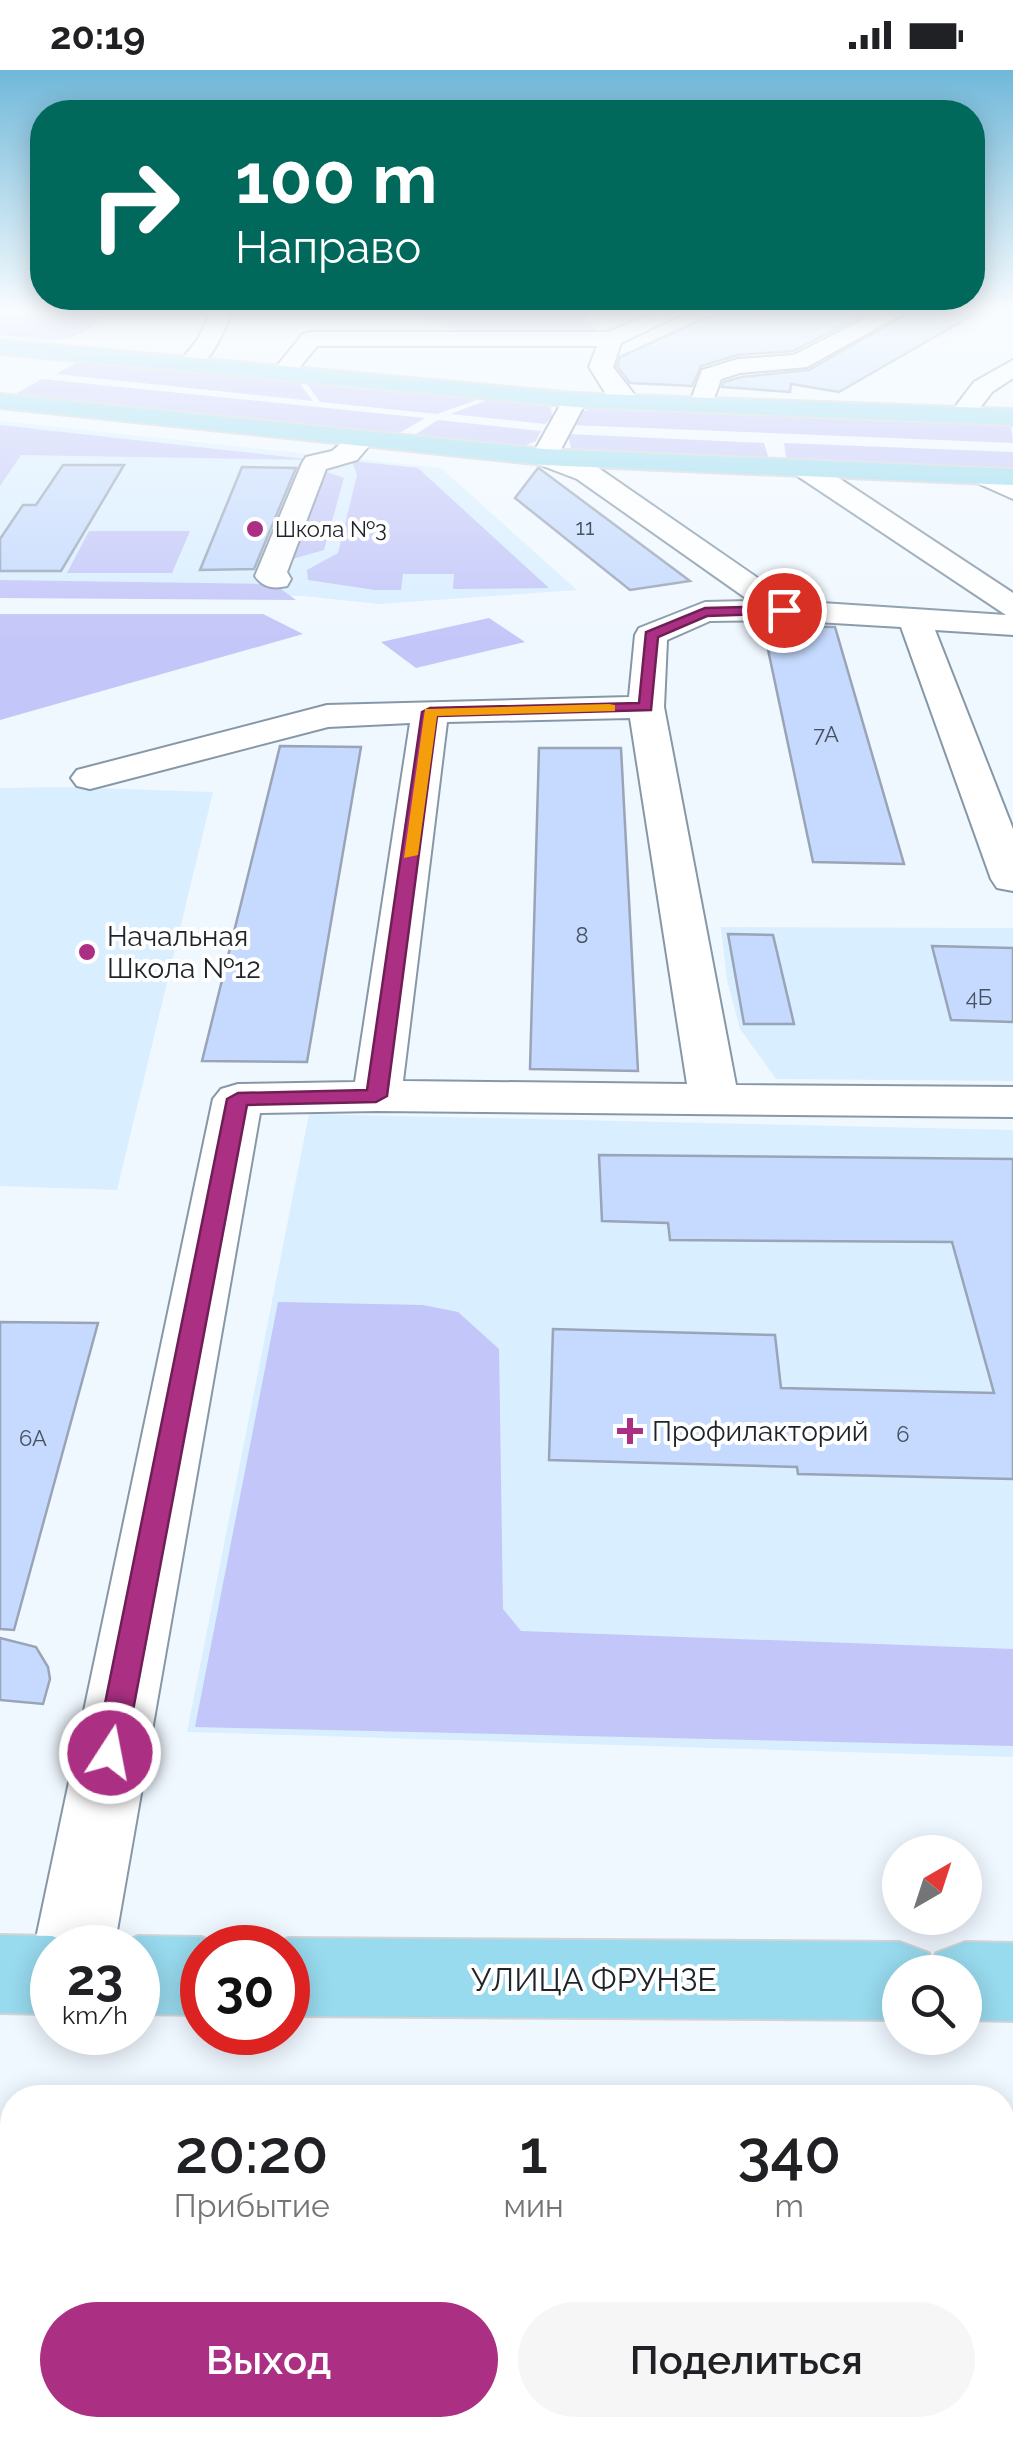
<!DOCTYPE html>
<html lang="ru">
<head>
<meta charset="utf-8">
<style>
  :root { --surface:#fff; --page:#f6f6f6; --text:#202124; --muted:#757577; --accent:#ab3083 }
  body { margin:0; font-family:Raleway,sans-serif; background:var(--page); color:var(--text); height:100vh; display:flex; flex-direction:column; font-size:38px; white-space:nowrap }
  * { box-sizing:border-box; margin:0 }
  p { font-size:32px; color:var(--muted) }
  .icon { flex:none; width:55px; height:55px; fill:none; stroke:currentColor; stroke-width:2; stroke-linecap:round; stroke-linejoin:round }
  .map { position:relative; flex:1; overflow:hidden }
  .side { position:absolute; left:0px; top:2015px; width:1015px; height:352px; display:flex; flex-direction:column; background:var(--surface); border-radius:40px 40px 0 0; box-shadow:0 5px 25px #0003 }
  .side>* { flex:none }
  .hud { position:absolute; left:30px; top:30px; width:955px; height:210px; border-radius:40px; box-shadow:0 5px 25px #0003; background:#00695c; color:#fff; overflow:hidden }
  .needle { width:65px; rotate:39deg }
  .controls { position:absolute; left:882px; top:1765px; display:grid; gap:20px }
  .controls a { display:grid; place-items:center; width:100px; height:100px; border-radius:50%; background:var(--surface); box-shadow:0 5px 25px #0003; font-size:50px }
  .speed { position:absolute; left:30px; top:1855px; display:flex; gap:20px; font-size:50px; font-weight:700; text-align:center }
  .speed>* { display:grid; place-content:center; width:130px; height:130px; border-radius:50%; background:var(--surface); box-shadow:0 5px 25px #0003; line-height:1 }
  .speed small { font-size:25px; font-weight:400 }
  .speed .limit { border:15px solid #d22; background:#fff; color:#111 }
  .pin { position:absolute; display:grid; place-items:center; width:85px; height:85px; color:#fff; margin:-42px; border:5px solid #fff; border-radius:50%; box-shadow:0 2px 10px #0007 }
  .me { position:absolute; width:110px; margin:-55px; rotate:11deg; stroke-linejoin:round; filter:drop-shadow(0 0 8px #0008) }
  .turn { display:flex; align-items:center; gap:35px; height:210px; padding:0 40px; font-size:45px }
  .turn .icon { width:130px; height:130px; stroke-width:2.5 }
  .turn b { display:block; font-size:70px; line-height:85px }
  .eta { display:flex; justify-content:space-evenly; align-items:center; height:170px; text-align:center }
  .eta b { font-size:60px; font-weight:600; line-height:70px }
  .cta { display:flex; gap:20px; margin-top:auto; padding:20px 40px }
  .cta a { flex:1; height:115px; border-radius:60px; background:var(--accent); color:#fff; font-size:40px; font-weight:600; line-height:115px; text-align:center }
  .cta a+a { background:var(--page); color:var(--text) }
  .status { display:flex; justify-content:space-between; align-items:center; height:70px; padding:0 50px; background:var(--surface); direction:ltr }
  .status svg { height:28px; fill:currentColor }
  .map>svg:first-child { display:block }
  .built { fill:#d9eeff }
  .green { fill:#c3c6f8 }
  .building { fill:#c5dafe; stroke:#99a4b7; stroke-width:2.5 }
  .lines { fill:none; stroke-linecap:round; stroke-linejoin:round }
  .minor-casing { stroke:#8698a7; stroke-width:4 }
  .major-casing { stroke:#d2d3d4; stroke-width:4 }
  .minor { fill:#fff; fill-rule:evenodd }
  .major { fill:#98daee; fill-rule:evenodd }
  .route { fill:#ab3083; stroke:#6f1f55; stroke-width:2.5 }
  .slow { fill:#f59e0b }
  .poi-dot { fill:#ab3083; stroke:#fff; stroke-width:4 }
  .labels { text-anchor:middle; dominant-baseline:central; stroke-width:8; stroke-linejoin:round; paint-order:stroke }
  .number-label { font-size:22px; fill:#47525f }
  .far-poi-label { font-size:22px; fill:#1d242a; stroke:#fff; text-anchor:start }
  .poi-label { font-size:28px; fill:#1d242a; stroke:#fff; text-anchor:start }
  .near-street-label { font-size:32px; fill:#1d242a; stroke:#fff }
</style>
</head>
<body>
<div class="status"><b>20:19</b><svg viewBox="0 0 49 12"><path d="M0 12V9h3v3zM5 12V6h3v6zM10 12V3h3v9zM15 12V0h3v12zM26 1h20v11H26zM47 4h2v5h-2z"/></svg></div>
<div class="map">
<svg width="1013" height="2367" viewBox="0 0 1013 2367">
  <rect width="100%" height="100%" fill="#f0f8ff"/>
  <path class="built" d="M0,351L441,398L577,520L379,534L303,526L0,525Z
    M62,717L213,722L117,1120L0,1116V718Z
    M721,857L1013,858V1011L776,1009L740,959L727,910Z
    M309,1044L1013,1060V1687L187,1662Z"/>
  <path class="green" d="M396,239H582L597,262L449,259Z
    M0,244L103,246C70,281 43,269 0,265Z
    M84,288L297,310L313,331L56,304Z
    M42,309L425,348L391,368L8,328Z
    M305,311L482,328L437,344L320,332Z
    M493,328L543,334L551,337L552,347L545,354L450,344Z
    M595,337L1011,354L1013,373L571,355L577,344Z
    M438,350L541,361L536,371L519,378L408,369Z
    M0,355L315,390L21,385L0,416Z
    M568,364L764,373L770,393L584,383L571,379Z
    M784,373L1013,382V403L787,394Z
    M352,391L418,398L549,518L453,519L454,504H403L401,520H375L308,510L307,500L338,483L357,405Z
    M321,400L344,408L324,480L289,490Z
    M89,461H190L172,503H67Z
    M0,510L274,514L296,530L0,528Z
    M0,544H263L303,564L0,650Z
    M489,548L525,572L416,598L381,572Z
    M278,1232L423,1235L458,1242L499,1279L503,1539L521,1561L1013,1579V1676L195,1657Z"/>
  <path class="building" d="M725,239H876L793,281L738,285L701,296L692,316L630,313L617,296L620,287Z
    M915,239H983L839,322L791,314L790,322L722,317L724,312L741,307L809,300Z
    M63,395H124L61,501H0V469L23,435H36Z
    M242,397L296,398L254,499L200,500Z
    M538,398L540,399L690,511L630,520L515,428Z
    M763,556L835,557L904,794L813,792Z
    M280,676L361,677L307,992L202,991Z
    M539,678H621L638,1001L530,999Z
    M728,864L773,865L794,954H744Z
    M932,876L1013,878V952L951,950Z
    M599,1085L1013,1089V1409L798,1404L797,1397L549,1390L553,1259L775,1265L781,1318L994,1323L952,1172L670,1170L668,1153L602,1151Z
    M0,1252L98,1253L14,1560L0,1559Z
    M0,1568L36,1577L48,1597L50,1609L43,1634L0,1630Z"/>
  <g class="lines">
    <g class="minor-casing">
      <path id="minor" d="M197,239L232,242C223,262 212,294 190,301L178,294L198,269L209,246Z
        M663,239H692L621,273L613,297L634,324L635,332L623,339L614,337L589,297L597,276H317L291,308L283,310L271,303L303,264L311,262H608Z
        M884,239H911L807,297L740,303L721,309L710,340L701,342L689,335L702,300L738,289L794,285Z
        M1013,290V308L992,322L971,350H953L949,345L974,312Z
        M575,323L587,330L559,383L597,397L791,531L1006,545L796,405L793,399L796,393H816L1013,523V565L935,560L1013,759V821L997,818L991,809L901,557L783,550L710,551L667,570L664,637L736,1015L1013,1017V1047L377,1041L260,1043L114,1878H52V1907L46,1905L34,1878L213,1029L221,1019L238,1014L355,1012L410,653L328,657L90,719L77,716L71,708L77,700L327,635L629,627L635,565L639,558L705,532L750,531L577,409L535,393L531,387L563,330ZM630,648L687,1014L403,1011L447,652Z
        M361,362L374,370L357,390L326,399L287,502L291,509L287,516C274,519 263,518 255,506L302,393L306,387L332,381L352,364Z
        M985,398L1013,410V429L975,412L971,406L975,400Z
        M206,2355H302V2367H204Z"/>
    </g>
    <g class="major-casing">
      <path id="major" d="M0,270L575,323L1013,339V355L575,337L0,284Z
        M0,324L544,379L1013,399V415L544,395L0,338Z
        M0,1865L52,1866L81,1877L52,1878V1944L0,1943Z
        M138,1866L202,1867L228,1878H202V1945L138,1944V1878H109Z
        M288,1868L900,1872L929,1883L932,1892L936,1883L965,1872L1013,1873V1951L965,1950V1902H900V1950L288,1946V1878H264Z"/>
    </g>
    <use href="#minor" class="minor"/>
    <use href="#major" class="major"/>
  </g>
  <linearGradient id="sky" x2="0" y2="1"><stop stop-color="#70b8d9"/><stop offset="0.42" stop-color="#f8fcff"/><stop offset="1" stop-color="#f8fcff" stop-opacity="0"/></linearGradient>
  <rect width="1013" height="570" fill="url(#sky)"/>
  <path class="route" d="M784,536L788,537V543L707,546L658,567L651,640L437,646L387,1026L376,1032L247,1035L125,1683L121,1693L110,1696L100,1693L95,1683L227,1029L238,1023L367,1020L422,642L430,638L639,633L646,562L705,538Z"/>
  <path class="slow" d="M609,634L615,635V641L437,646L418,785L404,788L425,639Z"/>
  <g class="poi-dot">
    <circle cx="255" cy="459" r="10"/>
    <circle cx="87" cy="882" r="10"/>
    <path d="M625 1346h10v10h10v10h-10v10h-10v-10h-10v-10h10z"/>
  </g>
  <g class="labels">
    <g class="number-label">
      <text x="585" y="457">11</text>
      <text x="826" y="664">7А</text>
      <text x="582" y="865">8</text>
      <text x="979" y="927">4Б</text>
      <text x="903" y="1364">6</text>
      <text x="33" y="1368">6А</text>
    </g>
    <g class="far-poi-label">
      <text x="275" y="459">Школа №3</text>
    </g>
    <g class="poi-label">
      <text x="107" y="866">Начальная<tspan x="107" dy="32">Школа №12</tspan></text>
      <text x="652" y="1361">Профилакторий</text>
    </g>
    <g class="near-street-label">
      <text x="594" y="1909">УЛИЦА ФРУНЗЕ</text>
    </g>
  </g>
</svg>
<div class="controls">
<a><svg class="needle" viewBox="-14 -14 28 28"><path d="M0-13l5 13h-10z" fill="#e53935"/><path d="M0 13l5-13h-10z" fill="#757577"/></svg></a>
<a><svg class="icon" aria-label="search" viewBox="0 0 24 24"><circle cx="10" cy="10" r="6"/><path d="M15 15l6 6"/></svg></a>
</div>
<div class="speed"><div>23<small>km/h</small></div><div class="limit">30</div></div>
<div class="pin" style="left:784px;top:540px;background:#d93025"><svg class="icon" aria-label="arrive" viewBox="0 0 24 24"><path d="M6 21V4h12l-3 4 3 4H6"/></svg></div>
<svg class="me" style="left:110px;top:1683px" viewBox="-20 -20 40 40"><circle r="17" fill="#ab3083" stroke="#fff" stroke-width="3"/><path d="M0-11L8 9 0 5-8 9z" fill="#fff"/></svg>
<div class="hud">
<div class="turn"><svg class="icon" aria-label="right" viewBox="0 0 24 24"><path d="M7 20v-9h11M14 6l5 5-5 5"/></svg><div><b>100 m</b>Направо</div></div>
</div>
<section class="side">
<div class="eta">
<div><b>20:20</b><p>Прибытие</p></div>
<div><b>1</b><p>мин</p></div>
<div><b>340</b><p>m</p></div>
</div>
<div class="cta"><a>Выход</a><a>Поделиться</a></div>
</section>
</div>
</body>
</html>
